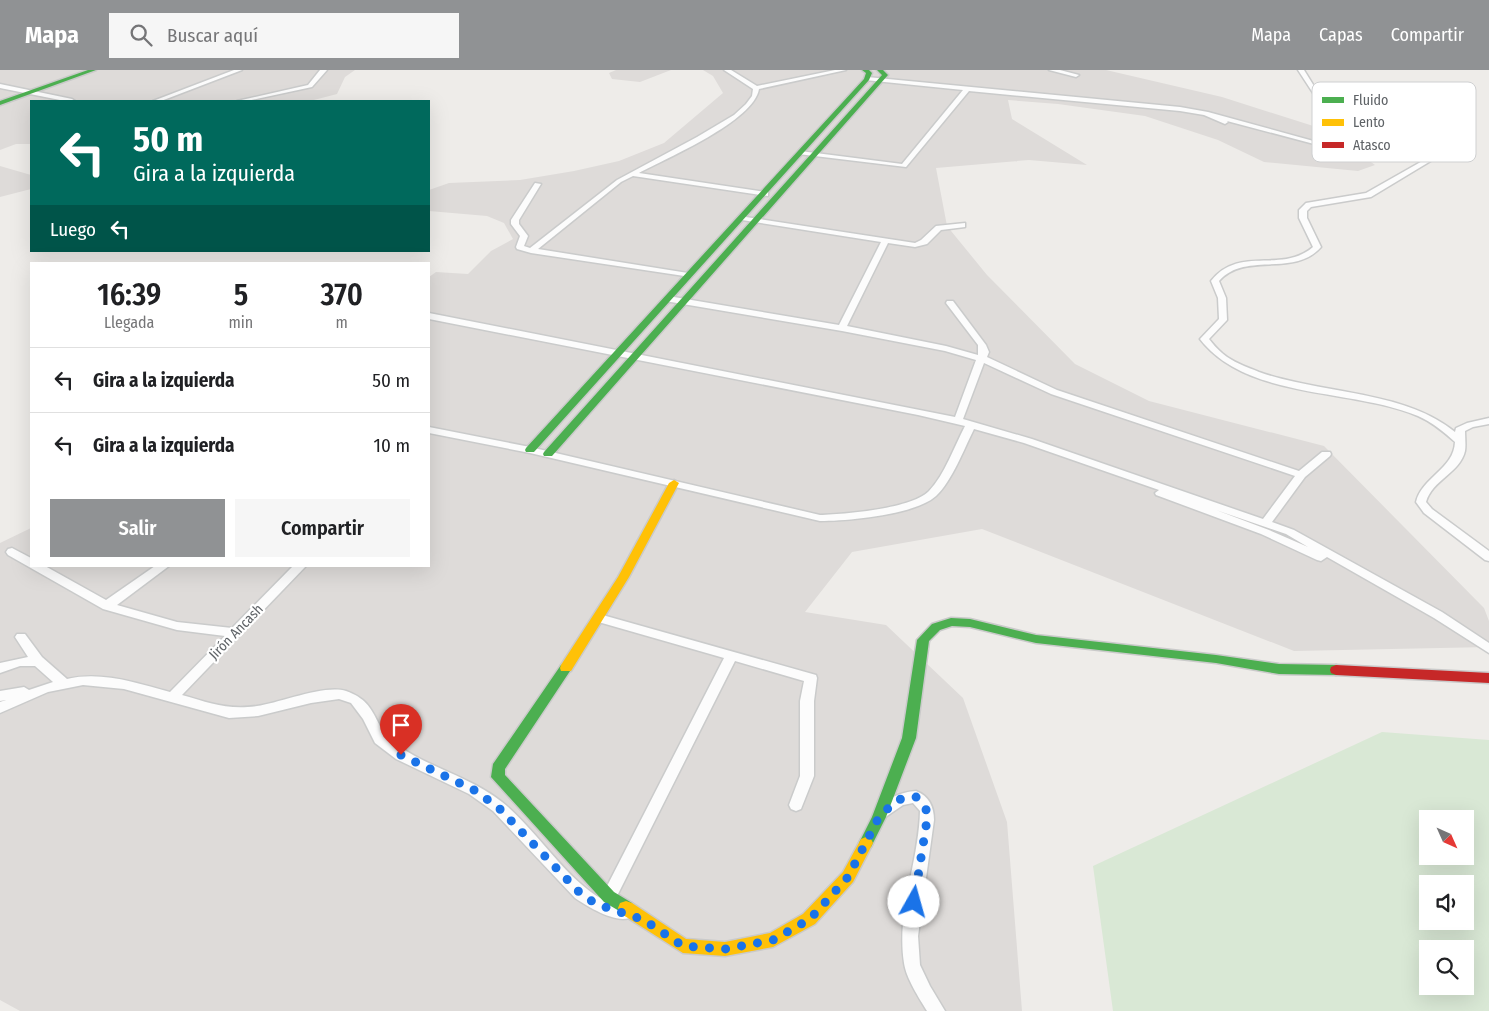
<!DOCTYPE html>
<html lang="es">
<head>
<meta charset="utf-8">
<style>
  :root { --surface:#fff; --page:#f6f6f6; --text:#202124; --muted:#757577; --line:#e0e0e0; --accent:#909294 }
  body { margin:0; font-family:"Fira Sans Condensed",sans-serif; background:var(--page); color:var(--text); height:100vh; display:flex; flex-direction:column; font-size:19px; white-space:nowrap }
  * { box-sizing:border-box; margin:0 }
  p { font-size:16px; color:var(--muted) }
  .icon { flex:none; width:28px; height:28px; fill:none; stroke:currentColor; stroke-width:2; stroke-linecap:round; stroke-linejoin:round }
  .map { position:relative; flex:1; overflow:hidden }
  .drawer { position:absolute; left:30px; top:192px; width:400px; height:305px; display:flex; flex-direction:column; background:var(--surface); border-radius:0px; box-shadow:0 5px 20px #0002 }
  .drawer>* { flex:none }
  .guide { position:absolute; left:30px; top:30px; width:400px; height:152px; border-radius:0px; box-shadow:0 5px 20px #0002; background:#00695c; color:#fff; overflow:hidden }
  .needle { width:32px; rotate:135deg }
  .fabs { position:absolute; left:1419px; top:740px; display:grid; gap:10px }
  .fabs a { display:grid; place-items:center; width:55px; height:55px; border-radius:0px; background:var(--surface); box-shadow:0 5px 20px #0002; font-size:25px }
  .pin { position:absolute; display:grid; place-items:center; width:42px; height:42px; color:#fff; margin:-51px -21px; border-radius:50% 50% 50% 0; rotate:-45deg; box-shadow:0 0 5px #0007 }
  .pin .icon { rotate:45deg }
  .me { position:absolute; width:55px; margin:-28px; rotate:7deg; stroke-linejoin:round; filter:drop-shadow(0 0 4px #0008) }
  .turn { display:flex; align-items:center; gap:18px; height:105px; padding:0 20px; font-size:22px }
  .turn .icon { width:65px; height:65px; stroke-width:2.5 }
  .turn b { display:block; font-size:35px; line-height:42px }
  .then { display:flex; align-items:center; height:48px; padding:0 20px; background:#0003; gap:10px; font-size:19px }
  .eta { display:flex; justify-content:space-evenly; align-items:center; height:85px; text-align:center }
  .eta b { font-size:30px; font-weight:600; line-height:35px }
  .cta { display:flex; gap:10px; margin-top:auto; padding:10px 20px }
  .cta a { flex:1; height:58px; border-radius:0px; background:var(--accent); color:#fff; font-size:20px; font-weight:600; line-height:58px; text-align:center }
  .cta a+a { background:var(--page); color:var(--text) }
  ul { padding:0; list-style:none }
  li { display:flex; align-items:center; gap:15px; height:65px; padding:0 20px; border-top:1px solid var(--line) }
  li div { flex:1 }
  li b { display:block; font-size:19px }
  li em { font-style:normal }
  header { display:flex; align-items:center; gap:30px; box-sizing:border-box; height:70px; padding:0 25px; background:var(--accent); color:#fff }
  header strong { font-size:24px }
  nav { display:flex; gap:28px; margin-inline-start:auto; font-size:18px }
  .search { width:350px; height:45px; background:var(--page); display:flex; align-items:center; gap:12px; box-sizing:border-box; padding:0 18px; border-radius:0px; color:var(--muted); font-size:19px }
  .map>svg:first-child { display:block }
  .industrial { fill:#dedbd9 }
  .green { fill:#d9e8d5; fill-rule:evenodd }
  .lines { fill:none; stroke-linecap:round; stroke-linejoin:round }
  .street-casing { stroke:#cacbcb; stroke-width:3 }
  .fast-casing { stroke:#cacaca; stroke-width:3 }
  .slow-casing { stroke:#cacaca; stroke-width:3 }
  .jam-casing { stroke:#cacaca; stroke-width:3 }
  .street { fill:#fcfcfc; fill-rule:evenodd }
  .fast { fill:#4caf50; fill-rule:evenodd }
  .slow { fill:#ffc107; fill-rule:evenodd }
  .jam { fill:#c62828; fill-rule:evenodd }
  .route { stroke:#1a73e8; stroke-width:9; stroke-dasharray:0 16.2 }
  .labels { text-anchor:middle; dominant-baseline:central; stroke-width:4.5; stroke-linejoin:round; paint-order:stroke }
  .street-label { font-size:14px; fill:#5e6266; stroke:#fff }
  .key { fill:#fff; stroke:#cfd0d1; stroke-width:1 }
  .key-label { font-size:14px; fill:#5e6266 }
</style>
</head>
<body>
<header>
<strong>Mapa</strong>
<div class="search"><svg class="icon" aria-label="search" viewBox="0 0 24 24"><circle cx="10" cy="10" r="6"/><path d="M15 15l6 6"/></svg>Buscar aquí</div>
<nav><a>Mapa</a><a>Capas</a><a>Compartir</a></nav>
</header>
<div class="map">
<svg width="1489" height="941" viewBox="0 0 1489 941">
  <rect width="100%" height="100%" fill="#eeece9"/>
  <path class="industrial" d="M0,0H355L345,7L337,24L310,31H31V74H16L0,80Z
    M616,0H671L640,12L612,9L609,3Z
    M703,0H1106L1222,27L1329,61L1375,95L1358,101L1264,92L1218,70L1145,46L1058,34L1008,30L1012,49L1087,95L1029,90L936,98L947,156L987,205L1075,294L1149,331L1324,376L1484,538L1489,551V577L1294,581L982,459L852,482L805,542L886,555L963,628L1007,752L1022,941H20L0,930V473L31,458V496H429V207L436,202L468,204L491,181L513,169L504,153L487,146L429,141V120L449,113L520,110L574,101L619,91L664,73L723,23L713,6Z
    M0,96L31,105V119L0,127Z"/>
  <path class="green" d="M1382,662L1489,670V941H1113L1093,796ZM1428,749H1465V786H1428ZM1428,814H1465V851H1428ZM1428,879H1465V916H1428Z"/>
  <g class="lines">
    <g class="street-casing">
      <path id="street" d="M234,0H242L161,31H153Z
        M320,0H327L312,17L247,31H237L308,15Z
        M724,0H731L757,16L835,0H846L759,19C754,51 667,88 639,103L765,122H768V126L633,106L621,112L538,179L688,203L692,205L691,207L531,183L517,179L516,177L520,166L511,154V150L535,113L541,114L519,150V154L528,166L524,176L530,178L617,110L697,67L734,45L746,34L752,26L753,19Z
        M1049,0H1060L1079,5L1076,7Z
        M1298,0H1304L1317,21L1334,40L1422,68L1434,74L1439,79V86L1371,127L1311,137L1307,141V148L1321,177C1294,208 1245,181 1219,211L1226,228L1227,250L1209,269C1213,274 1217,279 1222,283C1232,292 1247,297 1259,302C1321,324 1404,320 1455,362L1456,358L1467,353L1489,348V354L1473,357L1465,361C1465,368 1466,375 1465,381C1460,403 1432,410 1426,432L1432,439L1489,481V491L1485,490L1424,443L1416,432C1422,407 1454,399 1455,372C1444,362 1432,352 1418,346C1352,318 1247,330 1200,269L1219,249L1218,228L1211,211C1239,175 1282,204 1313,177L1299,148V140L1306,133L1366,123L1433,85L1434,80L1418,70L1330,42L1313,23Z
        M867,7L1180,37L1208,42L1317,72L1314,74L1227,51L1228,52L1225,54L1204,45L1180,41L969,21L906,97L798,84V82L800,81L902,94L963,20L865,10Z
        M0,14L72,29L75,31H65L0,18Z
        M739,146L915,173L921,170L936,156L965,153V157L941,160L927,174L915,177L888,173L847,256L946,276L978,285V275L946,233L947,231H953L986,275L989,282L987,287L1057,320L1299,401L1322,382H1330L1331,384L1330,386L1305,407L1272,452L1294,460L1442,542L1489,573V583L1434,548L1327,487L1321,491L1317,490L1261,464L1156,425L1155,423L1159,420L1024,373L974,359C964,379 952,411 936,426C915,445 848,451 820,451L530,383L429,363V357L530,377L820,445C846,444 911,439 929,421C945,404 954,377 965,356L918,345L429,249V243L955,347L976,290L945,281L842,261L665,231L664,229L668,226L839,255L881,172L742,150H739ZM984,293L1051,324L1295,406L1263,449L1032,369L963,349ZM1216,440L1286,464L1308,477L1269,460Z
        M12,478L31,488V496H45L106,530L155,496H169L117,535L177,552L232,558L293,496H306L182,625C210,633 227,640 257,636C279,633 325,614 346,621C365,628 370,636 379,654C381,659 383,664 387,667C420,696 467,704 502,732C536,759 565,809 602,829L601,827L604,822L724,588L595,551L593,548L595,545L599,544L816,605L817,608L814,631V706L801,739L796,741L791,739L789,735L800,706V631L804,611L735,591L614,832L612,833L629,838L631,843L629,848C614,853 587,836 575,828L493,741L469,724L396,689L375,673L363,649L351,633L339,629L311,633L258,646L229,648L124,619L83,615L48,622L0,643V632L6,630L0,631V621L24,617L29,620L53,612L35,596H20L0,603V593L28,587L15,567L17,564H25L42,587L67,609C102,601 136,613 170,622L225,566L177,560L103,539L8,485L6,482L8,479Z
        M916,721C929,726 934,737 934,750L918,866L920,895L930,916L945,941H927C919,928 906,908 904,893C896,842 919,791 920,741L913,733L903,735L884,748L879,746L877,742C884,728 902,722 916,721Z"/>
    </g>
    <g class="fast-casing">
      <path id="fast" d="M88,0H96L0,35V31Z
        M862,0H869L872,3L869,10L534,382H526L525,380L526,378L864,9L866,3Z
        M877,0H883L888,5L552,386H544L543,384L544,382L882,5Z
        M951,548L970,549L1036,565L1216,585L1279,594L1336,595L1341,597L1342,600L1341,603L1336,605L1279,604L1216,593L1036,573L970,557L952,556L940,560L929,571L916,668L886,747L871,777L866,779L861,777L859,773L872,747L902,668L917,570L932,554Z
        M566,593L571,595L572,598L505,699V705L614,822L632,833L634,838L632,843L626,845L604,832L491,707L493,694L561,595Z"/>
    </g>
    <g class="slow-casing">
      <path id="slow" d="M674,410L679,413L629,507L571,601H561L560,598L561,595L618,507L669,413Z
        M866,767L871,769L873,773L853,812L815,854L773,877L725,886L683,883L620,843L618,838L620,833L626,831L632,833L686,869L725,872L770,863L803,844L843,802L861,769Z"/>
    </g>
    <g class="jam-casing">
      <path id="jam" d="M1336,595L1489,603V613L1336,605L1331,603L1330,600L1331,597Z"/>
    </g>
    <use href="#street" class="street"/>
    <use href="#fast" class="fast"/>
    <use href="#slow" class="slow"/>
    <use href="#jam" class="jam"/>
  </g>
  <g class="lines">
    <path class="route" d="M401,685L474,720L498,737L580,823L596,834L644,850L683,876L725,879L773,870L810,849L848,807L879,747L896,731L906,727H916L926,739L927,750L914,832"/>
  </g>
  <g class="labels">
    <g class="street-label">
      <text transform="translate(236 562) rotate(-46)">Jirón Ancash</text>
    </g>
  </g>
  <rect x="1312" y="12" width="164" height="80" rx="8" class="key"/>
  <rect x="1322" y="27" width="22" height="6" fill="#4caf50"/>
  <rect x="1322" y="49" width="22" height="7" fill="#ffc107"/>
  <rect x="1322" y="72" width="22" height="6" fill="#c62828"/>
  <g class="key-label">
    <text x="1353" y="35">Fluido</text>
    <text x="1353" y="57">Lento</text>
    <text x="1353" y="80">Atasco</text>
  </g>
</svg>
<div class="fabs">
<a><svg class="needle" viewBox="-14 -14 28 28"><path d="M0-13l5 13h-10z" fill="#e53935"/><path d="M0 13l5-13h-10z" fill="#757577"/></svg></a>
<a><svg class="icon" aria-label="sound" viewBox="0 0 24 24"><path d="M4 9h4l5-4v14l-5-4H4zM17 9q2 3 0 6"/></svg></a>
<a><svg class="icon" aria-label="search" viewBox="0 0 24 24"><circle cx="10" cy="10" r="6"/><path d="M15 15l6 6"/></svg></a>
</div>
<div class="pin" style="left:401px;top:685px;background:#d93025"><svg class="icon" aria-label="arrive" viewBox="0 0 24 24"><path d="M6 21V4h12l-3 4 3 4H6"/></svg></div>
<svg class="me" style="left:914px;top:832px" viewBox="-20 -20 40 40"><circle r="19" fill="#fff"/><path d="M0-13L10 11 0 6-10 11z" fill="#1a73e8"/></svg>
<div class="guide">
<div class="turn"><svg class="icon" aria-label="left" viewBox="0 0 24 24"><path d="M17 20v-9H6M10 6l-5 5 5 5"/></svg><div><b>50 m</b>Gira a la izquierda</div></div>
<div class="then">Luego<svg class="icon" aria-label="left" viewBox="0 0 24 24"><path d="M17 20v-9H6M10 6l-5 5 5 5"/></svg></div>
</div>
<section class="drawer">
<div class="eta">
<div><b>16:39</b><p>Llegada</p></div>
<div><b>5</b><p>min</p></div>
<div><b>370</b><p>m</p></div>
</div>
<ul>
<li><svg class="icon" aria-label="left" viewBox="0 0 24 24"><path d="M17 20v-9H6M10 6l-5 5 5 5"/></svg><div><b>Gira a la izquierda</b></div><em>50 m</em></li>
<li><svg class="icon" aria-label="left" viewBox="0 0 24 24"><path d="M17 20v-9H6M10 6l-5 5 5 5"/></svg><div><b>Gira a la izquierda</b></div><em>10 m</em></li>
</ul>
<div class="cta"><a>Salir</a><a>Compartir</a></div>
</section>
</div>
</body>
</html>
